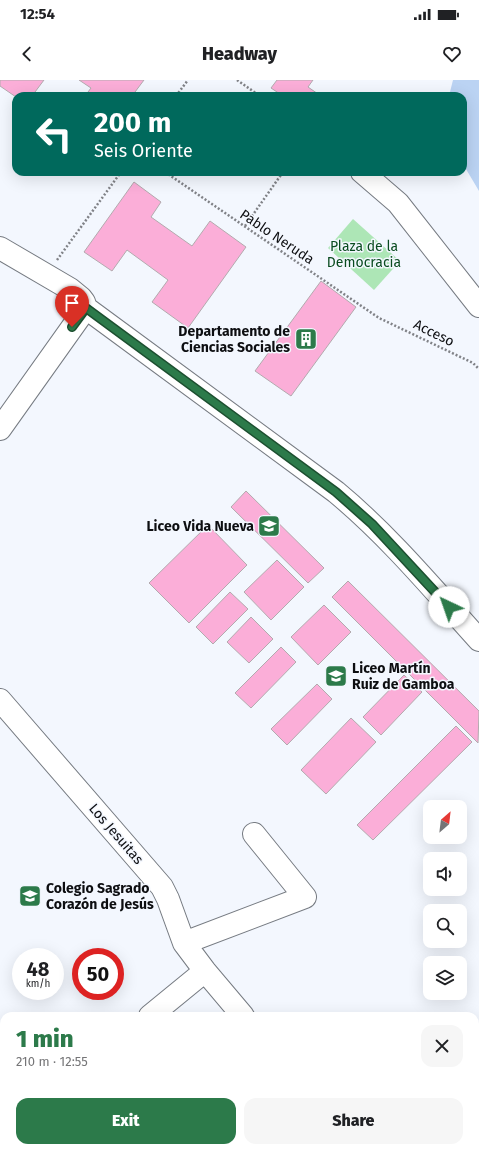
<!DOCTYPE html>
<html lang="en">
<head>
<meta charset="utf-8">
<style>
  :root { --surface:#fff; --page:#f6f6f6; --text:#202124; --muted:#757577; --accent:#2c7a4a }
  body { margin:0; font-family:"Fira Sans",sans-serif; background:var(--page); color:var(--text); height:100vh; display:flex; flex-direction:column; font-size:15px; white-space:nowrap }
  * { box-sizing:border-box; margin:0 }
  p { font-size:13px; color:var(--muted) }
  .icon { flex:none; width:22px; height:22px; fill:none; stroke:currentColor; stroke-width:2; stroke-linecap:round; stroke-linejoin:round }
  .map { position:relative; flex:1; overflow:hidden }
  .sheet { position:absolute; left:0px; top:932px; width:479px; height:140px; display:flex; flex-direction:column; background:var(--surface); border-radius:12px 12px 0 0; box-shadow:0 4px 16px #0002 }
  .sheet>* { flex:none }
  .hud { position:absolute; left:12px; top:12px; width:455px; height:84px; border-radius:12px; box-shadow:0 4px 16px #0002; background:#00695c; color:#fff; overflow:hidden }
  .needle { width:26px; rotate:28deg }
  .buttons { position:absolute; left:423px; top:720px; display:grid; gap:8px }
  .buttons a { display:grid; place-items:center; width:44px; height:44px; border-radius:8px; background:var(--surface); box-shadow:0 4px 16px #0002; font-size:20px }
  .speed { position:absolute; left:12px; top:868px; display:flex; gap:8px; font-size:20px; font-weight:700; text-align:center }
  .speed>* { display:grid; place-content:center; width:52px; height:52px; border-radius:50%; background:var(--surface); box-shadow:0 4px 16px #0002; line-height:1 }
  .speed small { font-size:10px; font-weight:400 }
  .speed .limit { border:6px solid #d22; background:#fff; color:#111 }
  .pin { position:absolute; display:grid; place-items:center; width:34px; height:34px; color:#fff; margin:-41px -17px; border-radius:50% 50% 50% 0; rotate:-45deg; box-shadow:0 0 4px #0007 }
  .pin .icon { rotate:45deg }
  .me { position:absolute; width:44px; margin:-22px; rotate:318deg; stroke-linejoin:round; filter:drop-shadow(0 0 3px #0008) }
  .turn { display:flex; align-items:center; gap:14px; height:84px; padding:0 16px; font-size:18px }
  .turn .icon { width:52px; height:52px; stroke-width:2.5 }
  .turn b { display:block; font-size:28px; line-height:34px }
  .round { display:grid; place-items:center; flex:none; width:42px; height:42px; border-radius:12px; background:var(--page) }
  .headline { display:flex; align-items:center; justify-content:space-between; height:68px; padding:0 16px }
  h1 { font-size:24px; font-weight:800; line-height:30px; color:var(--accent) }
  .cta { display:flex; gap:8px; margin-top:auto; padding:8px 16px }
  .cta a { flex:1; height:46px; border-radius:12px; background:var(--accent); color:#fff; font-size:16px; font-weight:800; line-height:46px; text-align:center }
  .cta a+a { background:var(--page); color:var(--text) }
  .status { display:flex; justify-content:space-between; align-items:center; height:28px; padding:0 20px; background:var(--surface); direction:ltr }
  .status svg { height:11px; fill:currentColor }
  header { display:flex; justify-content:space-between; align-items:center; height:52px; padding:0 16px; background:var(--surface); font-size:18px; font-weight:800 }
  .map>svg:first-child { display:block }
  .green { fill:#ade6b6 }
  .water { fill:#bbd3f3 }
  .building { fill:#fbaed8; stroke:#b3aaae }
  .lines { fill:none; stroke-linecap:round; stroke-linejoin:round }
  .minor-casing { stroke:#767b82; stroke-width:24 }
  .major-casing { stroke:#767b82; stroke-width:24 }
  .path { stroke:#808287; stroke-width:2.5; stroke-dasharray:2 2; stroke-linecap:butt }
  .minor { stroke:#fff; stroke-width:22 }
  .major { stroke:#fff; stroke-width:22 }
  .route-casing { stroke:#1d4f30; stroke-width:10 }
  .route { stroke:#2c7a4a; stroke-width:7 }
  .labels { text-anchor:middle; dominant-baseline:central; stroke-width:3; stroke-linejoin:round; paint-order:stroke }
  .street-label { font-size:14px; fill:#0d0e11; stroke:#f3f7fe }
  .park-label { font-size:14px; fill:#094b1f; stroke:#f3f7fe }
  .poi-label { font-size:14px; font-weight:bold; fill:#0d0e11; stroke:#f3f7fe; text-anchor:end }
</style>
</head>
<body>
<div class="status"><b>12:54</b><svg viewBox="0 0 49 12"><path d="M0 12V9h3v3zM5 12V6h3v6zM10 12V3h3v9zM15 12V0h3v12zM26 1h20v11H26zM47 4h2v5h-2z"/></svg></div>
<header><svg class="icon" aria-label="back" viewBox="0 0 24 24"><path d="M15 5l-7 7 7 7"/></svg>Headway<svg class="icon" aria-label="heart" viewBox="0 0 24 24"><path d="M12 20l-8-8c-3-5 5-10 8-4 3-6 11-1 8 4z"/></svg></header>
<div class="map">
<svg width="479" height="1072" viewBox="0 0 479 1072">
  <rect width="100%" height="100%" fill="#f3f7fe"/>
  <path class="green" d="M353,139L400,181L374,210L328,168Z"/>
  <path class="water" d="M453,0H479V111L463,84V16H449Z"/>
  <path class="building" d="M0,0H44L32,16H16V17L0,6Z
    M79,0H144L132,16H85L91,8Z
    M277,0H313L308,7L321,16H283L271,8Z
    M134,102L161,122L151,137L192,166L210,141L246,167L188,248L152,222L168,200L127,170L112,191L84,172Z
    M321,201L356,227L291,316L255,291Z
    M246,411L324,488L308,503L231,427Z
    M208,445L247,485L189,543L149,503Z
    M277,480L304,507L271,540L244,512Z
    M348,501L479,631L478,663L332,517Z
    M230,512L248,529L213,564L196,547Z
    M324,525L351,552L318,585L291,557Z
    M251,537L273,559L249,583L227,562Z
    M281,567L296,582L251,628L235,613Z
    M404,595L422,612L381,655L363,637Z
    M317,604L332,619L287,665L271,649Z
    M351,638L376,662L326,714L301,690Z
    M456,646L472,662L373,760L357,745Z
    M476,1034L479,1037V1072H432L436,1068H475V1035Z"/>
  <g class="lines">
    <g class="minor-casing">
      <path id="minor" d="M362,92L398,123L479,226
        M0,349L86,228
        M0,620L162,807L168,819L184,863L205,891L243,936
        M184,863L305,817L254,754
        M150,936L205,891
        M0,998L4,1002
        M0,1027L4,1031
        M0,1059L4,1056
        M45,1068L49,1072
        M354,1068L357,1072"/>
    </g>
    <g class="major-casing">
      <path id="major" d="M0,168L70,209L81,218L84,222L86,228L336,412C389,456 433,509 479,560"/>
    </g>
    <path class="path" d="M237,0L260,16
      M176,16L188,0
      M165,92L379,238L473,283L479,289
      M245,146L283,92
      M57,180L121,92"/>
    <use href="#minor" class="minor"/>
    <use href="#major" class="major"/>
  </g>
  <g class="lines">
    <g class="route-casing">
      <path id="route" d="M72,247L86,228L336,412L372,444L449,527"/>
    </g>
    <use href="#route" class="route"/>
  </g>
  <defs>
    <g id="building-square" transform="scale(1.15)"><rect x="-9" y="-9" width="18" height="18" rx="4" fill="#2c7a4a" stroke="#f3f7fe"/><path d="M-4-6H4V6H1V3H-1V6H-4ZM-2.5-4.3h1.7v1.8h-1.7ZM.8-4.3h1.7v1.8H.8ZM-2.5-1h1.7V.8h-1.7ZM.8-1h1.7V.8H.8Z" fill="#fff"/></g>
    <g id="school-square" transform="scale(1.15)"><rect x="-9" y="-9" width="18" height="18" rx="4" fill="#2c7a4a" stroke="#f3f7fe"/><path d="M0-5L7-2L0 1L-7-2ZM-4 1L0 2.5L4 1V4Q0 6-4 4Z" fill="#fff"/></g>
  </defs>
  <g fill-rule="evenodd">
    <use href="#building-square" x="306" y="259"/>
    <use href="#school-square" x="269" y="446"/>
    <use href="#school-square" x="336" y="596"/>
    <use href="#school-square" x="30" y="816"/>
  </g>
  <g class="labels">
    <g class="street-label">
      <text transform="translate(277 157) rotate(34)">Pablo Neruda</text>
      <text transform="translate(434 253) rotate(26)">Acceso</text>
      <text transform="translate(116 754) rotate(49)">Los Jesuitas</text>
    </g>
    <g class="park-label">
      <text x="364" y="166">Plaza de la<tspan x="364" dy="16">Democracia</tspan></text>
    </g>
    <g class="poi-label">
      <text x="290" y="251">Departamento de<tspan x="290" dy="16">Ciencias Sociales</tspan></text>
      <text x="254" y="446">Liceo Vida Nueva</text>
      <text x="352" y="588" text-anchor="start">Liceo Martín<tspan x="352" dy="16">Ruiz de Gamboa</tspan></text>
      <text x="46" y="808" text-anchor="start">Colegio Sagrado<tspan x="46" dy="16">Corazón de Jesús</tspan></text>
    </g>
  </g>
</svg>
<div class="buttons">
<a><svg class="needle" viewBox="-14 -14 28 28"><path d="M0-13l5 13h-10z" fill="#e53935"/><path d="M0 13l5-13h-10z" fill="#757577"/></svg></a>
<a><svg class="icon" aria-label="sound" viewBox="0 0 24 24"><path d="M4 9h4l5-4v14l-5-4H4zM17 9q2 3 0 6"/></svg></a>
<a><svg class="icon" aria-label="search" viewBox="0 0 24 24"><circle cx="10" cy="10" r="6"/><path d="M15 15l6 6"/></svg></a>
<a><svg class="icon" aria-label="layers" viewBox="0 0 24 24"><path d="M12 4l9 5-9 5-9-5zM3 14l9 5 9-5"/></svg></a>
</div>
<div class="speed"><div>48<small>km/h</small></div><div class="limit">50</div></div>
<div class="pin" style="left:72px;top:247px;background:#d93025"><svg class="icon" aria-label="arrive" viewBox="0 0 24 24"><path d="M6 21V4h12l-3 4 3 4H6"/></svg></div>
<svg class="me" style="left:449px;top:527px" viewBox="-20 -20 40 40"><circle r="19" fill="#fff"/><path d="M0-13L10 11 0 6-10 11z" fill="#2c7a4a"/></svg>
<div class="hud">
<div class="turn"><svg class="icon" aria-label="left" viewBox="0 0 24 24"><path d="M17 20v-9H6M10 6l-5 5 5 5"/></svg><div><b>200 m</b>Seis Oriente</div></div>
</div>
<section class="sheet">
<div class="headline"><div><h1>1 min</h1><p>210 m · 12:55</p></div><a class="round"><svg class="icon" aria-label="close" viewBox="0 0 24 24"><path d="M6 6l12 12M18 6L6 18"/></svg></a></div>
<div class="cta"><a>Exit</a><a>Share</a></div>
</section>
</div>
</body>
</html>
